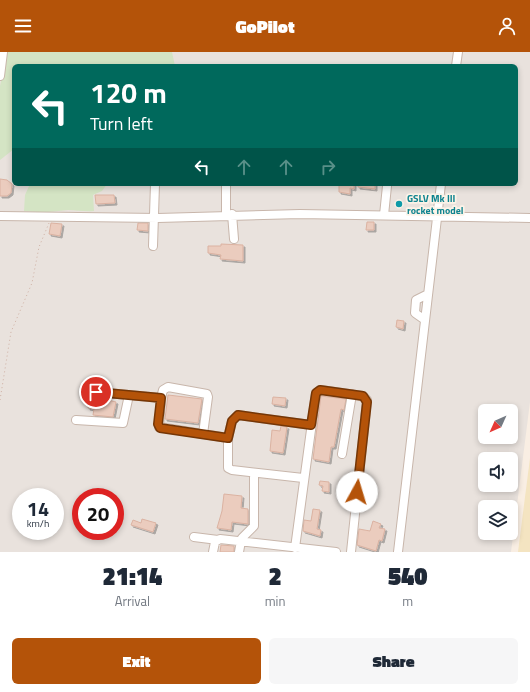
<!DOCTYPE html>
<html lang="en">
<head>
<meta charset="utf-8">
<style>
  :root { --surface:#fff; --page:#f6f6f7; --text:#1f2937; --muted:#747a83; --accent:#b45309 }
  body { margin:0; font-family:"Titillium Web",sans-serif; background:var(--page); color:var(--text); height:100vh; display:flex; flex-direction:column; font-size:15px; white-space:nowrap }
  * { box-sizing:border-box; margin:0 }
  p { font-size:13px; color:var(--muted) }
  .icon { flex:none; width:22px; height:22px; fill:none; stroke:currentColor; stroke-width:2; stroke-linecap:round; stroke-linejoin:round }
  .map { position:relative; height:500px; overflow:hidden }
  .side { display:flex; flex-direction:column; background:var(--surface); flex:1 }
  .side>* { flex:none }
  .guide { position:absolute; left:12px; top:12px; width:506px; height:122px; border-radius:6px; box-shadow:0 2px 6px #0003; background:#00695c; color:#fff; overflow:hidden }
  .needle { width:26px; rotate:225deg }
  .buttons { position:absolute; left:478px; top:352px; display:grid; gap:8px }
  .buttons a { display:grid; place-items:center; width:40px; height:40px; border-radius:6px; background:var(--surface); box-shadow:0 2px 6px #0003; font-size:20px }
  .speed { position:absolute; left:12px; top:436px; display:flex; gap:8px; font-size:20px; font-weight:700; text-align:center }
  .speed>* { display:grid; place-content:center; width:52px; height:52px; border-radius:50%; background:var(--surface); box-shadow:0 2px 6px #0003; line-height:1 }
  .speed small { font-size:10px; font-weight:400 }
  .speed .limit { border:6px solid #d22; background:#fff; color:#111 }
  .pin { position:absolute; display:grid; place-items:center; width:34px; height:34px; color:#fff; margin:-17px; border:2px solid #fff; border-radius:50%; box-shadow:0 1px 4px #0007 }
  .me { position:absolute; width:44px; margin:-22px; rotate:6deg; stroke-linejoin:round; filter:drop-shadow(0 0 3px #0008) }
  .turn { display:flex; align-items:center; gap:14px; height:84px; padding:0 12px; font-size:18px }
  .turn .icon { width:52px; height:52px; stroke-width:2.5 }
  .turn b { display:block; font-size:28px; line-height:34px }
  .lanes { display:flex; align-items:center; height:38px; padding:0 12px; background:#0003; justify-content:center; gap:20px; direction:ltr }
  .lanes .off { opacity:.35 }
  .eta { display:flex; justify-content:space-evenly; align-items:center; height:68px; text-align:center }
  .eta b { font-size:24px; font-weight:800; line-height:28px }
  .cta { display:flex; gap:8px; margin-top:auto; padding:8px 12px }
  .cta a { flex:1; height:46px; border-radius:6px; background:var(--accent); color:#fff; font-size:16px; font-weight:800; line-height:46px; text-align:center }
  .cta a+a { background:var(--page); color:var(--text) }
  header { display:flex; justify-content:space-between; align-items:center; height:52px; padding:0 12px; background:var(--accent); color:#fff; font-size:18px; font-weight:800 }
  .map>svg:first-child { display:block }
  .industrial { fill:#e9e2dd; fill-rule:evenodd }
  .green { fill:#d4e4c4 }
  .sand { fill:#f4e4c1 }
  .building { fill:#ebccbe; stroke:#dbb2a1; filter:url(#shadow) }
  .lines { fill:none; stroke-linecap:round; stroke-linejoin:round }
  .minor-casing { stroke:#c8b6ab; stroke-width:10 }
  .path { stroke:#cfafa2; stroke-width:1; stroke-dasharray:1 3; stroke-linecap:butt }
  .minor { stroke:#fff; stroke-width:8 }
  .route-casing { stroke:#753606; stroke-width:10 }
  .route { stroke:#b45309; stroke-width:7 }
  .culture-dot { fill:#0f9aa8; stroke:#fcf3e8; stroke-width:1.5 }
  .labels { text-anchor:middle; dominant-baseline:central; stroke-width:3.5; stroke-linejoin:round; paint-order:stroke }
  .culture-label { font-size:10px; font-weight:bold; fill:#0d838f; stroke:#fcf3e8; text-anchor:start }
</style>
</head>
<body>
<header><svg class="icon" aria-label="menu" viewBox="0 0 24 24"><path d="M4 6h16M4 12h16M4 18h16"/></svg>GoPilot<svg class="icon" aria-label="person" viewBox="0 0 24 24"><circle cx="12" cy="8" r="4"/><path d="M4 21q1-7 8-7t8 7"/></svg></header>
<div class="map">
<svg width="530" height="500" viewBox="0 0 530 500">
  <defs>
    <filter id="shadow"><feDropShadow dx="2" dy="2" stdDeviation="0" flood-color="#0004"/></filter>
  </defs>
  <rect width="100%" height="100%" fill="#f9eee3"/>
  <path class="industrial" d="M0,0H530V350L511,500H0ZM14,14H516V132H14ZM485,359H511V385H485ZM485,407H511V433H485ZM21,445H55V479H21ZM81,445H115V479H81ZM485,455H511V481H485Z"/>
  <path class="green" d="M7,0H172L175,14H14V97L0,108V34Z
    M30,132H107L102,139L93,143L94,159C85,160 77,158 68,158C52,160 40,161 24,159L25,143Z"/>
  <path class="sand" d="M530,406V500H518Z"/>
  <path class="building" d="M0,127L7,128L12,132L11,141L7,144H0Z
    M339,132H354V137L350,136V142L339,140Z
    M358,132H375V137L358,135Z
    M95,143H114L115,151L96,152Z
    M367,170H374V178H366Z
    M51,171L62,172L60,184L49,182Z
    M138,171H148V179L137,178Z
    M221,192L243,193V209L220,207L221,203L208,201V194H221Z
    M397,268L404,269L403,277L396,275Z
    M168,343L202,347L198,371L165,367Z
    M321,344L346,347L344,358L341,357L334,395H331L329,410L313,407Z
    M273,345L286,346L285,354L272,352Z
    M99,346L116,350L113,365L93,363L94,357L88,356L89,351H95V347L99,348Z
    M281,374L287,375L283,401L270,399L272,378L280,379Z
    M320,429L329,430V440L322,439L323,434L319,433Z
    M224,442L242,444L241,456L248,457V472L232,470L231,478L217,476L222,459Z
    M313,457L320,458L317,477L321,478L320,484L303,479L304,468L311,469Z
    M142,467L156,471L153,480L131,473L133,468L141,471Z
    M373,469L381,472L379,476L385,477L382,489L379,488L376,499L357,493L359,477L370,479Z
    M221,493L234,494V500H220Z"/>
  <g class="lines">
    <g class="minor-casing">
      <path id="minor" d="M456,14L458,0
        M0,24L3,0
        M226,132V163
        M232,162L234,187
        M384,163L387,134
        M0,164L158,166L300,162L530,166
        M153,194L155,132
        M425,268L415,261L416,248L428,242
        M96,340L161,346L159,375L228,386V416L232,418L303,426
        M161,346L163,338L168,335L207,342L208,345L203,382
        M76,368L123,371L129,343
        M228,386L232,369L238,363L311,373
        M342,402L352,342
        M194,485L218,488
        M242,486L254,474V421
        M295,496L316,341L321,338L363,344L367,348L351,500
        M213,500L215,490L220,487L336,500
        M239,500L241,489
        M398,500L441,132"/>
    </g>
    <path class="path" d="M0,348L11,280L32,231L39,195L49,171"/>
    <use href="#minor" class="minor"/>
  </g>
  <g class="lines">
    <g class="route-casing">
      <path id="route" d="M96,340L161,346L158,372L160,376L228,386L232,369L238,363L311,373L316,341L320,338L363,344L367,350L357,440"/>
    </g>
    <use href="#route" class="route"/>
  </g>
  <circle class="culture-dot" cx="399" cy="152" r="4"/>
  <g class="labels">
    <g class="culture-label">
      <text x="407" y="146">GSLV Mk III<tspan x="407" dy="12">rocket model</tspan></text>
    </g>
  </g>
</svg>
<div class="buttons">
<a><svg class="needle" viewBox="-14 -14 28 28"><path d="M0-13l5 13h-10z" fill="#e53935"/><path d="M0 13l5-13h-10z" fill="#747a83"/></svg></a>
<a><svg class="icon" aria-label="sound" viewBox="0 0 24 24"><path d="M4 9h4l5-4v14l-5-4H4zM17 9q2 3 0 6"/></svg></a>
<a><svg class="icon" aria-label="layers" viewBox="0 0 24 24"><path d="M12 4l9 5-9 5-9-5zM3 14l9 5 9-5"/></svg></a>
</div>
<div class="speed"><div>14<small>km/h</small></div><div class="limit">20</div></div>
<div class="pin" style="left:96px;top:340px;background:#d93025"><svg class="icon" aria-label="arrive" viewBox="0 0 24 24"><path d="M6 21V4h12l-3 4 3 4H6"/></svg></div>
<svg class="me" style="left:357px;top:440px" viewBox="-20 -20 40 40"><circle r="19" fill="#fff"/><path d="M0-13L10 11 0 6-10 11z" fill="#b45309"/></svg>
<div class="guide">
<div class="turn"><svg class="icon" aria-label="left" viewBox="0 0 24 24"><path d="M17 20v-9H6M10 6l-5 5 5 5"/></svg><div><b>120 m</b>Turn left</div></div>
<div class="lanes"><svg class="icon" aria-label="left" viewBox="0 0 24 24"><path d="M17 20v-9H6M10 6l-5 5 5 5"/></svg><svg class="icon off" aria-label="ahead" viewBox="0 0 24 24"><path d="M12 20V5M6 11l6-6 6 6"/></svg><svg class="icon off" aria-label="ahead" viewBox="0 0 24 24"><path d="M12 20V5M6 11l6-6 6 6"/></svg><svg class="icon off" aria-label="right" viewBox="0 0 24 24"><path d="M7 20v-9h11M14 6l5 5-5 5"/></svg></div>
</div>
</div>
<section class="side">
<div class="eta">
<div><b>21:14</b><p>Arrival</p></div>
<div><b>2</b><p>min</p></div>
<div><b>540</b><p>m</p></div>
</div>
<div class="cta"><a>Exit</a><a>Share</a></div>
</section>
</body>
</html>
